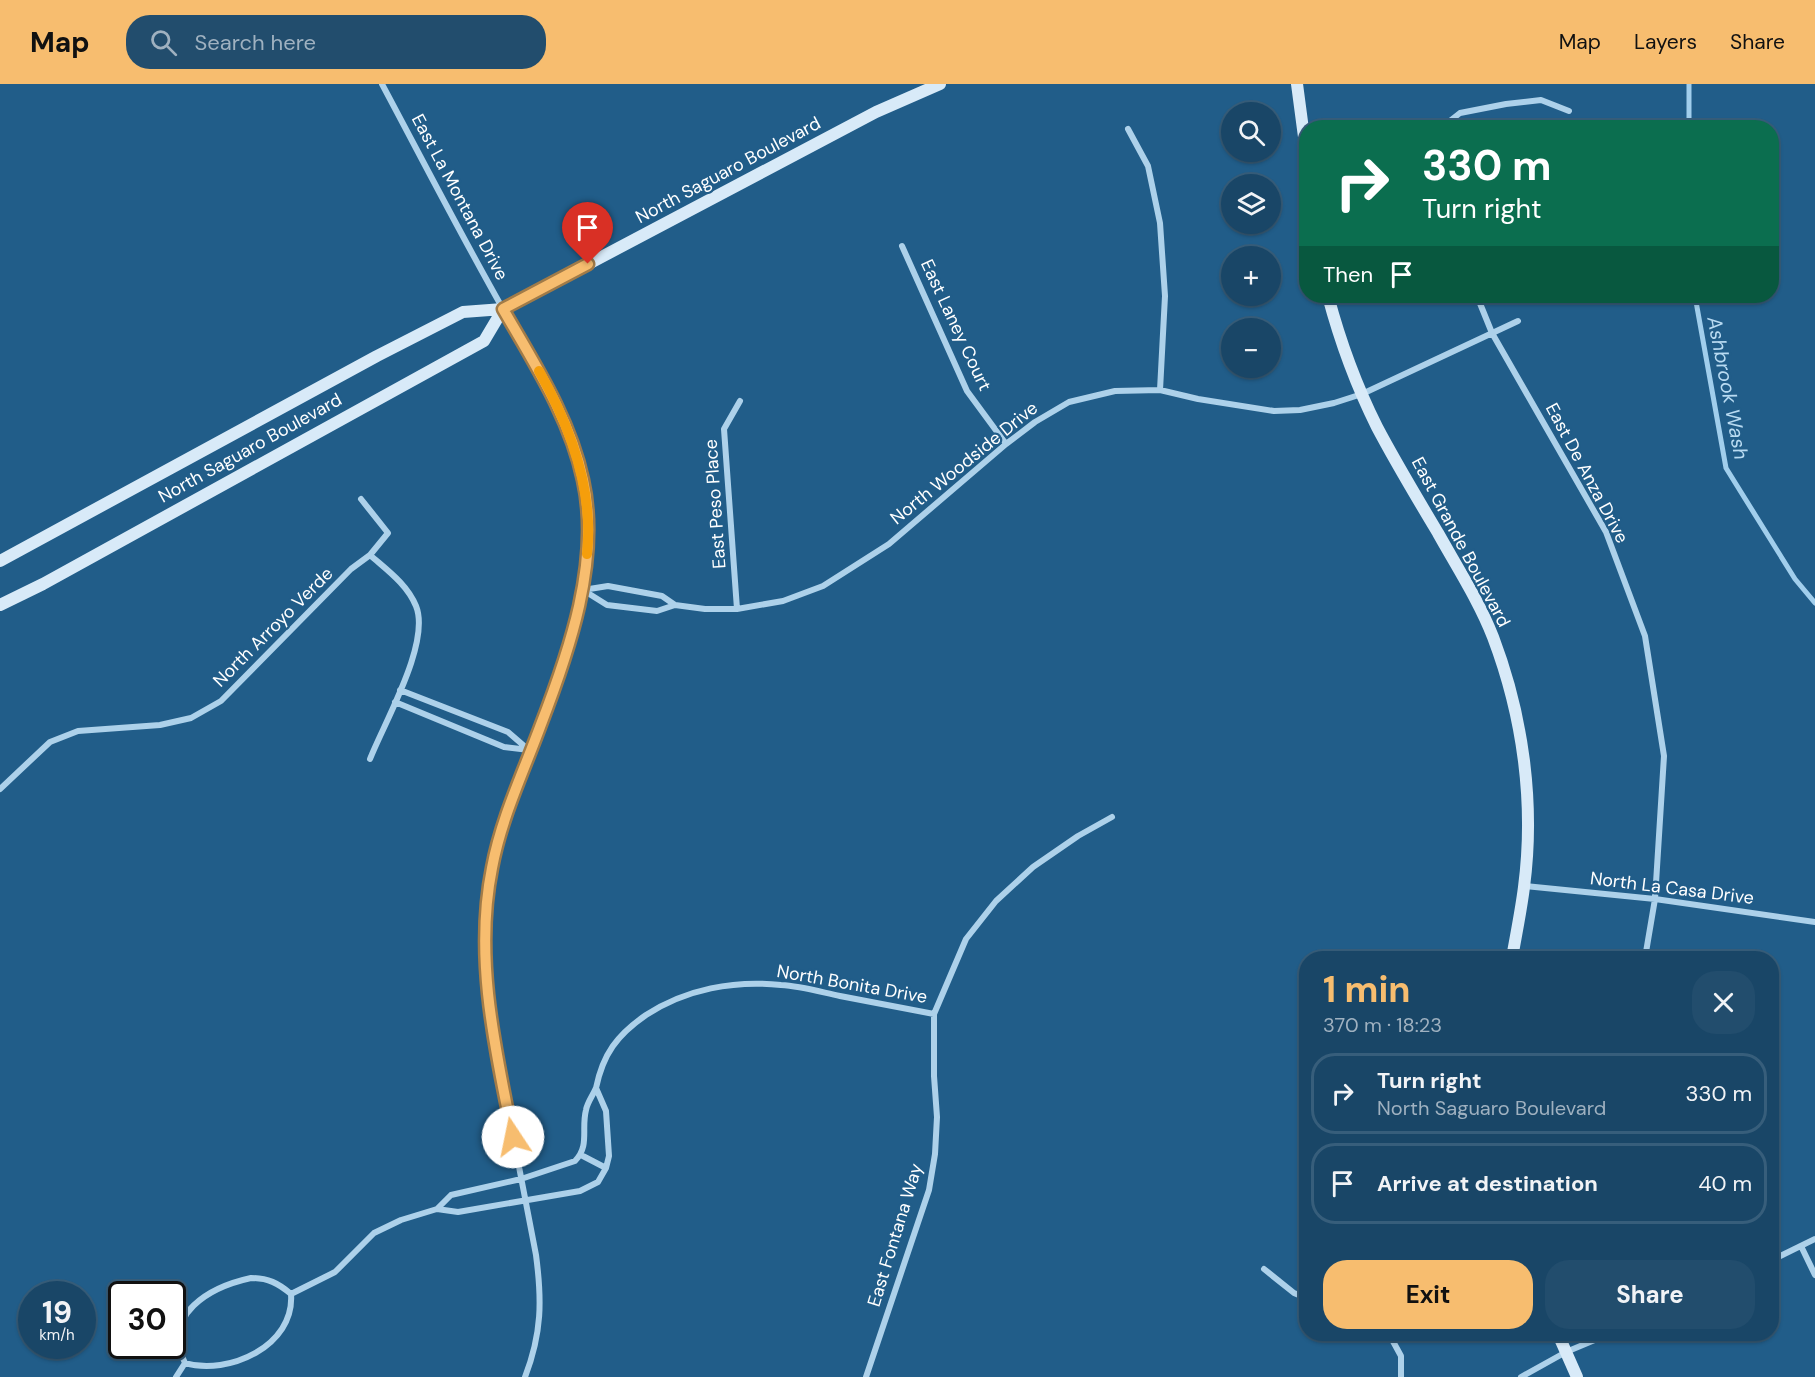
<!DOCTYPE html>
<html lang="en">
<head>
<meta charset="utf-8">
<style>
  :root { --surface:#194667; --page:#224d6d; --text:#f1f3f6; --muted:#9fb1c0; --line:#375e7b; --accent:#f7bd6f }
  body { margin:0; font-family:"DM Sans",sans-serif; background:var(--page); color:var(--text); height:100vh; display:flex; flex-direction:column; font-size:22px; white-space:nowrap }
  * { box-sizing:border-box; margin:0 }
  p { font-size:20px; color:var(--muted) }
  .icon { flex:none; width:33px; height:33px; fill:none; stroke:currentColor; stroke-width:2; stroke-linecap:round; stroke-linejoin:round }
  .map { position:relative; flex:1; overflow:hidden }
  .panel { position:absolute; left:1299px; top:867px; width:480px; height:390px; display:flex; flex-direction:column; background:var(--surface); border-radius:24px; box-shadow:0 2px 4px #0004,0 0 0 2px var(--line) }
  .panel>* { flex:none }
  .top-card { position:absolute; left:1299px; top:36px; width:480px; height:183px; border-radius:24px; box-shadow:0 2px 4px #0004,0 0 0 2px var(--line); background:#0b6e4f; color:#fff; overflow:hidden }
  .fabs { position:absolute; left:1221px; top:18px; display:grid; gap:12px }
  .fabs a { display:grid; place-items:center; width:60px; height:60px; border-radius:50%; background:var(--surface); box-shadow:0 2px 4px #0004,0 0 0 2px var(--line); font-size:30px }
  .speed { position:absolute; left:18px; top:1197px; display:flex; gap:12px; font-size:30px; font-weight:700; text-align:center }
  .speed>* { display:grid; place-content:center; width:78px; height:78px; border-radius:50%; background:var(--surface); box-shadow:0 2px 4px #0004,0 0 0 2px var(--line); line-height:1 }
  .speed small { font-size:15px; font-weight:400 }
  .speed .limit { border:3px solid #111; border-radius:9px; background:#fff; color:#111 }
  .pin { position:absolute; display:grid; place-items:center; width:51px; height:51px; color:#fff; margin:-62px -26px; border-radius:50% 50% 50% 0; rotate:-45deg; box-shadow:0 0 6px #0007 }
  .pin .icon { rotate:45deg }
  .me { position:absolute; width:66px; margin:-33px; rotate:349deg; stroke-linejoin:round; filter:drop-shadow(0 0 4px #0008) }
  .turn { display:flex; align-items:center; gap:21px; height:126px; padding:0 24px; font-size:27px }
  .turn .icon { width:78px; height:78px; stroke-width:2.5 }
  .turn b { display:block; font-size:42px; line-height:51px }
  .then { display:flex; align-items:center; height:57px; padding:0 24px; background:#0003; gap:12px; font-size:22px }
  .round { display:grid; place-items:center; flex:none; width:63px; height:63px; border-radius:24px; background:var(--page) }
  .head { display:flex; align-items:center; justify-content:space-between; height:102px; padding:0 24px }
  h1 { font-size:36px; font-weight:700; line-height:45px; color:var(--accent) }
  .primary-button { display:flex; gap:12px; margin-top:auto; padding:12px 24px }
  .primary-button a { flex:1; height:69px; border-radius:24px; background:var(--accent); color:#111; font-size:24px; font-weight:700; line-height:69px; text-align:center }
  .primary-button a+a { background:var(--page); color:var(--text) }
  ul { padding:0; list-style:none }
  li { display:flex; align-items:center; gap:18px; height:81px; margin:0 12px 9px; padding:0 12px; border:3px solid var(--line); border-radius:24px }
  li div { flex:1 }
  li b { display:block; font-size:22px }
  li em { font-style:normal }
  header { display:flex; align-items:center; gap:36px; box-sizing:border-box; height:84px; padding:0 30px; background:var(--accent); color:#111 }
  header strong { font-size:28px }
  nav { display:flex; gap:33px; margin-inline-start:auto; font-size:21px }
  .search { width:420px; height:54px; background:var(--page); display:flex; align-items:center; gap:15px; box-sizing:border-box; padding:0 21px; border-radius:24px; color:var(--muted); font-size:22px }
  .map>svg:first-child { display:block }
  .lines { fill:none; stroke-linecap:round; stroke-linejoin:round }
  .stream { stroke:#a1ceec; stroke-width:5 }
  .street { stroke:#add1ea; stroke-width:6 }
  .secondary { stroke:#d8eaf8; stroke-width:12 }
  .route-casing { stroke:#a17b48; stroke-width:15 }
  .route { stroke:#f7bd6f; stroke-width:10 }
  .slow { stroke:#f59e0b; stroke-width:10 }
  .labels { text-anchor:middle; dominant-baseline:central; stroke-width:4.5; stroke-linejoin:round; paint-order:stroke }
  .street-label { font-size:18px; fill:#fff; stroke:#215d89 }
  .water-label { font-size:20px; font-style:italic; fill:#b9dbf2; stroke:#215d89 }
</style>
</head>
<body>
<header>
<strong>Map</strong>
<div class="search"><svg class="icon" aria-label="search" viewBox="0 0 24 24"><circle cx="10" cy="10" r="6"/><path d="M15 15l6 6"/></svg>Search here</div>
<nav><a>Map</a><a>Layers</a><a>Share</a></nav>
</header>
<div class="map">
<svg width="1815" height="1293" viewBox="0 0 1815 1293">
  <rect width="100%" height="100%" fill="#215d89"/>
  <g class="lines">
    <path class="stream" d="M1689,0V44
      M1695,212L1726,384L1795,495L1815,519"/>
    <path class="street" d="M382,0C422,75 461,151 503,225C533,279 574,338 584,400C597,484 570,564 541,642C523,688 502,734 492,783C474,867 493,953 510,1036C519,1081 527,1126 536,1171C542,1216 542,1249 525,1293
      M1445,44L1446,40L1460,29L1506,20L1541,16L1569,27
      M1128,45L1148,82L1160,139L1165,212L1160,306
      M902,162L967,307L1006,360
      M1477,212L1492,249L1606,448L1645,552L1664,672L1655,815L1645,874
      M583,506L607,521L657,527L675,521L705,525H737L783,517L823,502L889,460L1006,360L1035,338L1069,318L1115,307L1160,306L1198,315L1274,327L1300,326L1334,319L1362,310L1518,237
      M583,506L608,502L662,512L675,521
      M737,525L724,345L740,317
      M400,606L508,648L530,667
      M395,618L504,663L529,666
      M370,675C384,639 431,559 416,522C407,500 387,486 370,471
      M0,705L50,658L78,647L160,641L191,634L221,617L351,485L370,471L388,449L361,415
      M1525,802L1655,815L1815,838
      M596,1004C603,970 617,951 646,931C686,905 734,896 781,901C801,902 821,908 840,912C871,918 903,924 934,930
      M581,1071L606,1084
      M1801,1162L1815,1191
      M1772,1176L1815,1155
      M1264,1185L1294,1209L1306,1214
      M251,1194C268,1194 278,1199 291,1210C295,1262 228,1292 185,1279C161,1230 210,1203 251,1194Z
      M291,1210L335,1188L374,1149L401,1136L437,1125L458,1128L580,1107L598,1098L606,1084L609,1072L606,1027L596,1004C593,1011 587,1019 586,1026C581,1045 590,1062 575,1077L521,1095L451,1111L437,1125
      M1389,1250L1401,1272V1293
      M176,1293L185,1279
      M866,1293L929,1106L935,1070L937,1033L934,992V930L966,855L996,817L1033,783L1078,752L1112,733
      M1521,1293L1566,1268L1609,1250"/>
    <path class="secondary" d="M1297,0L1306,68
      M1328,212C1340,257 1356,301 1377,343C1396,379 1417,414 1438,449C1457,483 1479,517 1493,553C1523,632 1535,719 1524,803C1521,827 1516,851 1512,874
      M0,477L377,272L463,228L503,225L876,28L940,0
      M0,521L43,500L484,257L503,225
      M1558,1250L1577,1293"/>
  </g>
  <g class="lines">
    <g class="route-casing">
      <path id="route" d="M513,1053C495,964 474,873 492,784C501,735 523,689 540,643C569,568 601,477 583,396C570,334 534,279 503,225L588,180"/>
    </g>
    <use href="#route" class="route"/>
    <path class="slow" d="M539,287C570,342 594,406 587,470"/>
  </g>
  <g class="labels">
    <g class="street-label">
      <text transform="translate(728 86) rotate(-28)">North Saguaro Boulevard</text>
      <text transform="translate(460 113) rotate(62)">East La Montana Drive</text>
      <text transform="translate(956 241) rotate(65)">East Laney Court</text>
      <text transform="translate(250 364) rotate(-29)">North Saguaro Boulevard</text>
      <text transform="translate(964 379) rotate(-39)">North Woodside Drive</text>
      <text transform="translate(1587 389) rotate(62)">East De Anza Drive</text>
      <text transform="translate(715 420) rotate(-94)">East Peso Place</text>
      <text transform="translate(1461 458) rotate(62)">East Grande Boulevard</text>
      <text transform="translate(273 543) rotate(-45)">North Arroyo Verde</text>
      <text transform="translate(1672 804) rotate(7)">North La Casa Drive</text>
      <text transform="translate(852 900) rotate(10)">North Bonita Drive</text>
      <text transform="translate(895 1151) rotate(-73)">East Fontana Way</text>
    </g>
    <g class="water-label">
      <text transform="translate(1728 304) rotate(79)">Ashbrook Wash</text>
    </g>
  </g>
</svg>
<div class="fabs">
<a><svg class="icon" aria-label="search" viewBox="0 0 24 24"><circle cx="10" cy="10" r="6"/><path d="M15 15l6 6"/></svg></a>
<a><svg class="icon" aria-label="layers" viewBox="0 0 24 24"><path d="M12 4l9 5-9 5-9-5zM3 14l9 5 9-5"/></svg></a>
<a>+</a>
<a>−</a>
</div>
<div class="speed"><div>19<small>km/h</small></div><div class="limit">30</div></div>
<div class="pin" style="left:588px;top:180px;background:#d93025"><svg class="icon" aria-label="arrive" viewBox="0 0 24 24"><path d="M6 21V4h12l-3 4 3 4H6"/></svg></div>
<svg class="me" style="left:513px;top:1053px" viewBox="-20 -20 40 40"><circle r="19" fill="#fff"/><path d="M0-13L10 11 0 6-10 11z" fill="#f7bd6f"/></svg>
<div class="top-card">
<div class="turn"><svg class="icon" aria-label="right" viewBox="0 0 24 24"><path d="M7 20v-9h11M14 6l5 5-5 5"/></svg><div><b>330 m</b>Turn right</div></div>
<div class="then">Then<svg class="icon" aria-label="arrive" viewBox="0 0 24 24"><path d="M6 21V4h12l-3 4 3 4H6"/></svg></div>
</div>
<section class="panel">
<div class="head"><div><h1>1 min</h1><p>370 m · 18:23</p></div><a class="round"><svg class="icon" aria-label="close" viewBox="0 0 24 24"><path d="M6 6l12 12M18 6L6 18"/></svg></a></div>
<ul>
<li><svg class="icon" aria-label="right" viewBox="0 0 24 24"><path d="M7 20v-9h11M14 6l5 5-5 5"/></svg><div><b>Turn right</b><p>North Saguaro Boulevard</p></div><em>330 m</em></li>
<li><svg class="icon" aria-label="arrive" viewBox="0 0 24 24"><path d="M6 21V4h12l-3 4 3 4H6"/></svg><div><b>Arrive at destination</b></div><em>40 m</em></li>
</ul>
<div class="primary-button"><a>Exit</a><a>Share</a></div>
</section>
</div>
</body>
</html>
